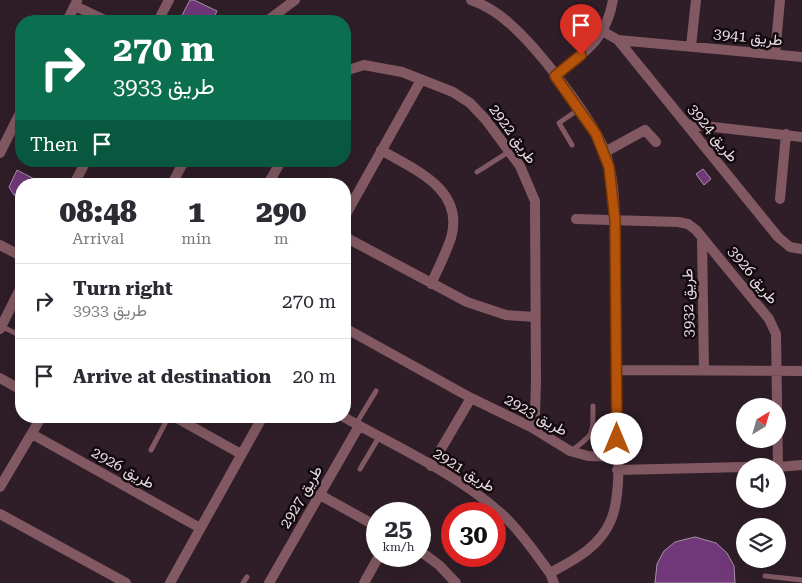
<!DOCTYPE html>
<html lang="en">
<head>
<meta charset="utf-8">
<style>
  :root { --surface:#fff; --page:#f2f2f3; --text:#2b2b33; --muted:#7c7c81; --line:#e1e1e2 }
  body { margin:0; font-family:"Roboto Serif",Vazirmatn,serif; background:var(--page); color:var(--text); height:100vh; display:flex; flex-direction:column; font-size:19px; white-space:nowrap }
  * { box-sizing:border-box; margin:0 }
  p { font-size:16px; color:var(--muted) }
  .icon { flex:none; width:28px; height:28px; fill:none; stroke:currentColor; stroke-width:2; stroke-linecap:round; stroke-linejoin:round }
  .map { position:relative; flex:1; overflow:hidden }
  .drawer { position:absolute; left:15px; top:178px; width:336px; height:245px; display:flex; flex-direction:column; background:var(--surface); border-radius:20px; box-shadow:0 5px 20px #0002 }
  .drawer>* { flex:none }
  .top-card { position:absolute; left:15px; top:15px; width:336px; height:152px; border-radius:20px; box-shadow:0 5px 20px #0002; background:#0b6e4f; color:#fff; overflow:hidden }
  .needle { width:32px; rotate:37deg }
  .tools { position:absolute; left:736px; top:398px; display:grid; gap:10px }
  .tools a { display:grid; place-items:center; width:50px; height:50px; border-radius:50%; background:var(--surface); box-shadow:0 5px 20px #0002; font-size:25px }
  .speed { position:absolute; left:366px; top:502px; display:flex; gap:10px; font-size:25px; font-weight:700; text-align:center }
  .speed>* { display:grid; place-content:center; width:65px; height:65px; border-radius:50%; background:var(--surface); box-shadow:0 5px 20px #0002; line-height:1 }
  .speed small { font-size:12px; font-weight:400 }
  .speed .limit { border:8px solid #d22; background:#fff; color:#111 }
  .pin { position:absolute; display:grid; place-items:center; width:42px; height:42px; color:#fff; margin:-51px -21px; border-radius:50% 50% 50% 0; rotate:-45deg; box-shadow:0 0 5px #0007 }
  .pin .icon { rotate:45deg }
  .me { position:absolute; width:55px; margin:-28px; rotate:0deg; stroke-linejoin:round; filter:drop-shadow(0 0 4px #0008) }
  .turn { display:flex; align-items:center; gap:18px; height:105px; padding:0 15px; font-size:22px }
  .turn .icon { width:65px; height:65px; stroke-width:2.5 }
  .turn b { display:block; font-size:35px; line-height:42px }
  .then { display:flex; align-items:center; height:48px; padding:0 15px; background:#0003; gap:10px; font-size:19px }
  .eta { display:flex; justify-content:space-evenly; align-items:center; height:85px; text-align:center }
  .eta b { font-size:30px; font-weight:800; line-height:35px }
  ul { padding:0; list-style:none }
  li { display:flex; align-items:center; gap:15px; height:75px; padding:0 15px; border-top:1px solid var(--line) }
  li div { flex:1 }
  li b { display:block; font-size:19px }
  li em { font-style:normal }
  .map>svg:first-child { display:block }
  .building { fill:#703779; stroke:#a394a6 }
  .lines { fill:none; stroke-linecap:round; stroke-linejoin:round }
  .lane { stroke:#825962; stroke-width:5 }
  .street { stroke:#825962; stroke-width:10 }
  .route-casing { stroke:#753606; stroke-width:12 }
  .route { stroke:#b45309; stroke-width:9 }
  .labels { text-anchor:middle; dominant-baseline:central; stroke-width:5; stroke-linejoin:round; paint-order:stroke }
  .street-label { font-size:15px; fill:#e8dce2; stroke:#120a0f }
</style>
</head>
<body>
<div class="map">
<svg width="802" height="583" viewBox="0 0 802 583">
  <rect width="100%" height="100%" fill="#2f1e28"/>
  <path class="building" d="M190,0H194L217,11L212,21H179Z
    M116,161H131L125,166Z
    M703,169L711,179L704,185L696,174Z
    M17,170L44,184H21V198L14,195L9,187Z
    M21,230V244L15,241Z
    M695,537L716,543L727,553L734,566L735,583H655L657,564L664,551L675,542Z"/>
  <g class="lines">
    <path class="lane" d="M572,145L559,123L579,109
      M477,172L510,151
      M1,326L21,336
      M356,424L376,391
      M151,450L169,416
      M571,451C594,434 593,435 593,406
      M360,469L379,437
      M765,576L802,580
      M243,583L247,577"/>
    <path class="street" d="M471,0C485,5 498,13 509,23C537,47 594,120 606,154C617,188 615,227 615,263C616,309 617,356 617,403C617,434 623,492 611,520C600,547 574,560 550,573L554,583
      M75,6L107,21
      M67,21L77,1
      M158,21L169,0
      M267,21L295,0
      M604,32L618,40L778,237L790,247L802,249
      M618,40L802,57
      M691,46L696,0
      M775,54L780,0
      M345,71L364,65L380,68L402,72L453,92L470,103L486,120L520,166L535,201L536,382L535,414L531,427
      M555,76C585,52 606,40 613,0
      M687,124L802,137
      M381,150C415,170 465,189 451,238C446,253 438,269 431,284
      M605,152L645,130L656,142
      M0,153L21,111
      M74,184L86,161
      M172,184L184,161
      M268,184L281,161
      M780,199L786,134
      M345,216L421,80
      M576,219L678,222L688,224L696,230L769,319L776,334L778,467
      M345,237L467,302L506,315L535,317
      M702,237L704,369
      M0,245L21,256
      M345,328L471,398L531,427L570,451L588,456L617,457
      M0,329L21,287
      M617,370L802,371
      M0,378L21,390
      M173,416L241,454
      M342,416C396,447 458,474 504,516C522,533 535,553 550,573
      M32,434L200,528
      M431,466L471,398
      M778,467L802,465
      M617,470L745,467
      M0,487L42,416
      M320,495L378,527
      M0,514L126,583
      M420,551L439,565L456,583
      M170,583L263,416
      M269,583L359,426
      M364,583L379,556"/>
  </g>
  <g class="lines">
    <g class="route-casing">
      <path id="route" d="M581,55L555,76L596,134L609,167L615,220L617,439"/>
    </g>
    <use href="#route" class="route"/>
  </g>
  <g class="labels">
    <g class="street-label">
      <text transform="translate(748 37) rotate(6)">طريق 3941</text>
      <text transform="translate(713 133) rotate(51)">طريق 3924</text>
      <text transform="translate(513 134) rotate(54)">طريق 2922</text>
      <text transform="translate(753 275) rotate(51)">طريق 3926</text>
      <text transform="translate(688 303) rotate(-91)">طريق 3932</text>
      <text transform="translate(536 415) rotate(29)">طريق 2923</text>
      <text transform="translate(123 468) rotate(29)">طريق 2926</text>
      <text transform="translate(464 470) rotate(32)">طريق 2921</text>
      <text transform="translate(301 497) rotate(-60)">طريق 2927</text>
    </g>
  </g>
</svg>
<div class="tools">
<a><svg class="needle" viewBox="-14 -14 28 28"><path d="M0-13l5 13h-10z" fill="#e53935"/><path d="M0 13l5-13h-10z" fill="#7c7c81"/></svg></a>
<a><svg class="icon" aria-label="sound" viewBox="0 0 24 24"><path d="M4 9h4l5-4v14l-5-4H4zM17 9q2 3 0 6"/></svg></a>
<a><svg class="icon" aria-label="layers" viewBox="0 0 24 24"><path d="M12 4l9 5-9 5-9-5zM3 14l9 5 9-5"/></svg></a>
</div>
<div class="speed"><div>25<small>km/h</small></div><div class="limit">30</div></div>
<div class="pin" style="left:581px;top:55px;background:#d93025"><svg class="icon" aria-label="arrive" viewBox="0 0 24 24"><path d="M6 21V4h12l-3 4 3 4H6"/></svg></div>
<svg class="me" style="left:617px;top:439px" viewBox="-20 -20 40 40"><circle r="19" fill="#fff"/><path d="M0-13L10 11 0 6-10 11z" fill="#b45309"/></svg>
<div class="top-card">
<div class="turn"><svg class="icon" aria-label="right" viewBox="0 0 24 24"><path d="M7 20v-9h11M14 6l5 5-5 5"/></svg><div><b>270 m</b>طريق 3933</div></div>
<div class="then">Then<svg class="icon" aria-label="arrive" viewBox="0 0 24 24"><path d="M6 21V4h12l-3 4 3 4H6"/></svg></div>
</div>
<section class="drawer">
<div class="eta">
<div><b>08:48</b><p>Arrival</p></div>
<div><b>1</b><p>min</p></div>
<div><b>290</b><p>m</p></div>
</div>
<ul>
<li><svg class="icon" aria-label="right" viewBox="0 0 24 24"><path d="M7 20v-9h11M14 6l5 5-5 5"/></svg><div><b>Turn right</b><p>طريق 3933</p></div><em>270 m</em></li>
<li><svg class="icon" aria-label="arrive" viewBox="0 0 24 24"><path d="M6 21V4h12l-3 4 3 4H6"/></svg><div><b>Arrive at destination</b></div><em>20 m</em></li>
</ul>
</section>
</div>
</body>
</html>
